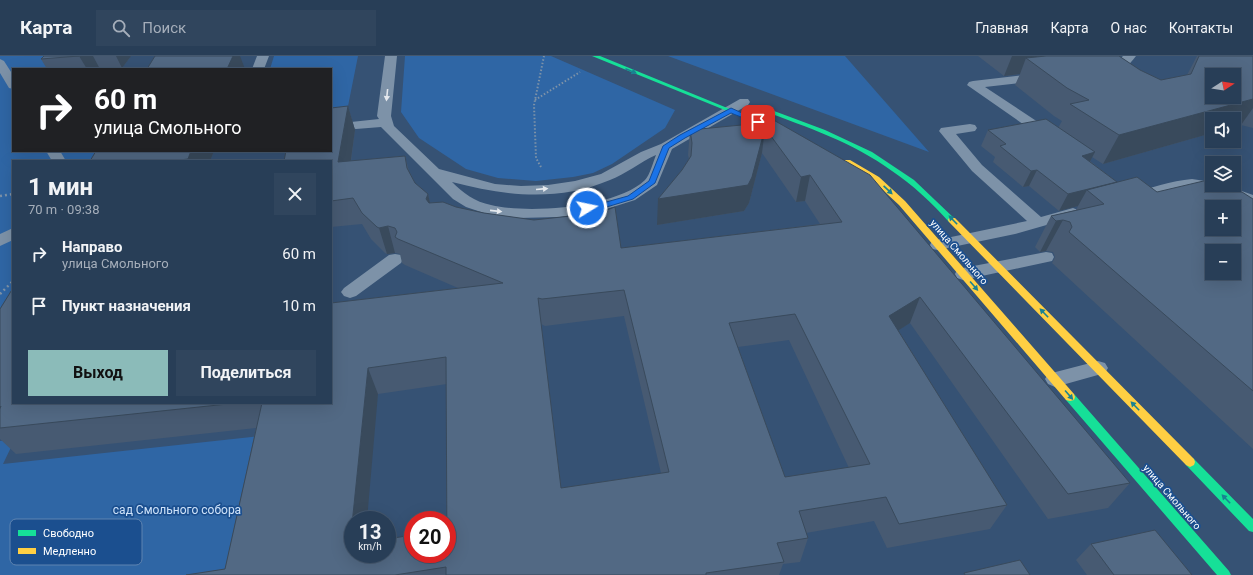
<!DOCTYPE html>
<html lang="ru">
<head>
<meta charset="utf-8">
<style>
  :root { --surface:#283e57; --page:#30455d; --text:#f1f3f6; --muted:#a5aeba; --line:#44576d; --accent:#8bbbb9 }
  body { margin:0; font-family:Roboto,sans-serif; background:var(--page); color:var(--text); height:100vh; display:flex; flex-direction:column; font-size:15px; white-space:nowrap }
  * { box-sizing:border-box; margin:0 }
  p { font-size:13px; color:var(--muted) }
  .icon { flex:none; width:22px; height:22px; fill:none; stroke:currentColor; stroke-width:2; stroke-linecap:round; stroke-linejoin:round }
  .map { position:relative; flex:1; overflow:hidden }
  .details { position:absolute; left:12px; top:104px; width:320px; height:244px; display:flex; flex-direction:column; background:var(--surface); border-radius:0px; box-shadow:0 4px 16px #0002,0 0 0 1px var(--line) }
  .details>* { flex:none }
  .hud { position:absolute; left:12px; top:12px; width:320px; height:84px; border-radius:0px; box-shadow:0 4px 16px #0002,0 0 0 1px var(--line); background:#202124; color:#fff; overflow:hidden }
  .needle { width:26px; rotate:78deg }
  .controls { position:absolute; left:1205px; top:12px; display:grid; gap:8px }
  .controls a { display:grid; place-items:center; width:36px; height:36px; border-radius:0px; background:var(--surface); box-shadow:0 4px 16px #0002,0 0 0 1px var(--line); font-size:20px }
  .speed { position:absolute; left:344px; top:455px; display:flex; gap:8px; font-size:20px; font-weight:700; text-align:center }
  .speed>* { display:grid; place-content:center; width:52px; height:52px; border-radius:50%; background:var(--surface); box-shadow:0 4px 16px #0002,0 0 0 1px var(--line); line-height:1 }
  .speed small { font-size:10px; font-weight:400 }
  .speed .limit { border:6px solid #d22; background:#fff; color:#111 }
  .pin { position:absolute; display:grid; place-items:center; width:34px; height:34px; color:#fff; margin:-17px; border-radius:8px; box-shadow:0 2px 6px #0006 }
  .me { position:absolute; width:44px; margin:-22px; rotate:80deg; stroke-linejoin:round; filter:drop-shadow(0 0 3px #0008) }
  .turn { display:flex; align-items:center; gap:14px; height:84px; padding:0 16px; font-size:18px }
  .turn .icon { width:52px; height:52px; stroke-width:2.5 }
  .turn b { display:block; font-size:28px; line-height:34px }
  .round { display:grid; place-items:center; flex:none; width:42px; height:42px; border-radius:0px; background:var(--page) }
  .head { display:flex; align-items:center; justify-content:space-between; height:68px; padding:0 16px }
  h1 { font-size:24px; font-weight:700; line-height:30px }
  .button { display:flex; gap:8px; margin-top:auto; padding:8px 16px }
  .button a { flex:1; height:46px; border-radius:0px; background:var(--accent); color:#111; font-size:16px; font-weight:700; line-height:46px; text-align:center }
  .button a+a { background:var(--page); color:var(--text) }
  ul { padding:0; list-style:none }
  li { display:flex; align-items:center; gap:12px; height:52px; padding:0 16px }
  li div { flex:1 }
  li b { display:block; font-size:15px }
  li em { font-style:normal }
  header { display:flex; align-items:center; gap:24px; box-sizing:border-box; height:56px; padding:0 20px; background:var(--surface); border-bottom:1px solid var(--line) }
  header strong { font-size:19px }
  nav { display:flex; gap:22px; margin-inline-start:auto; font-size:14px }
  .search { width:280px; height:36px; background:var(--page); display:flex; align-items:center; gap:10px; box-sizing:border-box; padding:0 14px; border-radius:0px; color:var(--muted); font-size:15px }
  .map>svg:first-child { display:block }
  .green { fill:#2f66a5 }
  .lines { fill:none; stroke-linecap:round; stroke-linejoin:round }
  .path-far1 { stroke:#7d92a8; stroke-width:2; stroke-dasharray:1.5 2; stroke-linecap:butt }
  .path { stroke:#7d92a8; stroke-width:2.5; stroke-dasharray:2 3; stroke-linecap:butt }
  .lane { fill:#7d92a8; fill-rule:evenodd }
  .fast { fill:#16e098; fill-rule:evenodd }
  .slow { fill:#ffcf43; fill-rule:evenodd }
  .wall { fill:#475a72; fill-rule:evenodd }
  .shaded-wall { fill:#394a5c }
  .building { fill:#526984; stroke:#394a5c; fill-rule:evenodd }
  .oneway { fill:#198292 }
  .oneway2 { fill:#e5e9ee }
  .route { fill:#1a73e8; stroke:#114b97 }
  .labels { text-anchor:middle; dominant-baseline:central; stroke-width:3.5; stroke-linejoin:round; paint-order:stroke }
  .street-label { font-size:10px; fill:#fff; stroke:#1b4f8f }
  .near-park-label { font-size:12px; fill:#cfe3fa; stroke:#1b4f8f }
  .key { fill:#1b4f8f; stroke:#5f84b1; stroke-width:1 }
  .key-label { font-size:11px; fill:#fff }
</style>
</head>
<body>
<header>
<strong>Карта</strong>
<div class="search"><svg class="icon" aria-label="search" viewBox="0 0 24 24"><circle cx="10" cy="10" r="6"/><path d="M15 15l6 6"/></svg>Поиск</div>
<nav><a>Главная</a><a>Карта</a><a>О нас</a><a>Контакты</a></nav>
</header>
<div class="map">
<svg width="1253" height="519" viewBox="0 0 1253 519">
  <rect width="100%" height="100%" fill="#365274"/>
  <path class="green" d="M0,0H77L49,13H13V95H126L120,105H13V297L0,320Z
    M274,0H358L345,65L331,66V13H270Z
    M405,0H551L675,54L665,72L612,108L593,117L573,121L536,125L498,122L466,113L419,82L401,56Z
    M668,0H845L929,96Z
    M260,380L230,519H0V385L15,383L3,408Z"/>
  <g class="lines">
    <path class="path-far1" d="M535,44L580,16
      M541,111L536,102L534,49L544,0"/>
    <path class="path" d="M0,140L13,138
      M0,238L13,225"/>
    <path class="lane" d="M257,0H269L264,13H252Z
      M385,0H397L391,60L394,70L439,113L495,128L521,130L548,129L575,125L601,118L641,96L661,88L740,43H748L750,46L748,49L672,93L657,129L635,144L600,155L560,161L518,162L484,157L466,151L453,143L381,71L356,73L351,72L349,69L351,66L379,63L377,60ZM656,99C653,106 650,119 645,124C616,152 528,158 491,149C475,146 463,137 452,126C505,140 558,146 610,124C626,118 640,106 656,99Z
      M1123,0H1136C1128,11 1116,21 1101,18L1099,15L1101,12L1113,10Z
      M0,3L4,5L13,19V33L9,32L0,17Z
      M1041,17L1045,18L1047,21L1045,24L985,31L1053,76L1055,79L1053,82H1043L967,29L969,26L973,25Z
      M970,68L975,69L977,72L975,75L956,78L982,109L1041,161L1073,152L1078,154L1081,157L1078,160L1015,178L938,194L932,193L930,189L932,185L1027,165L972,115L939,75L941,72Z
      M46,95H60L66,105H52Z
      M1192,123L1212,126V129H1225L1253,139V149C1238,145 1224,137 1209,134C1183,128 1159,139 1134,146L1129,144L1126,141L1129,138C1150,132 1171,125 1192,123Z
      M13,172V184L0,190V178Z
      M1046,196L1052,197L1054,201L1052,205L963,224L957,222L955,218L957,214L963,212Z
      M395,198L401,199L403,203L401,207L356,240L350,242L344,240L341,236L344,232L389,199Z
      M1098,305L1105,307L1108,312L1105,317L1055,331L1048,328L1045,323L1048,318Z"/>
    <path class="fast" d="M592,0H600L779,73L776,75L774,74Z
      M758,49L825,74L872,96L914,124L956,164L952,166H949C932,147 913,129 892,115C851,85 803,70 756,52V50Z
      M1070,337L1074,338L1229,515L1231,519H1217L1066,344L1065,341L1066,338Z
      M1190,401L1194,403L1253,463V476L1249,475L1186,409L1185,406L1186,403Z"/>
    <path class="slow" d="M844,104H850L879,121L905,145L1074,338L1075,341L1074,344L1070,345L1066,344L899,149L873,125L844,108Z
      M949,162H955L1194,403L1195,406L1194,409L1190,411L1186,409L949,166L948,164Z"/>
  </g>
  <path class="wall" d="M44,0H131L122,12L113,13H47L41,3Z
    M978,0H1119L1140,14L1161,24L1187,19L1197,0H1253V72L1241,69L1234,71V63H1212V77L1103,108L1092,101L1090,105L1117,126L1157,136L1253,143V393L1052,207L1055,201L1053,196L1046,195L1040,196L1035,191L1051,160L1076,154L1078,150L1059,155L1029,130L1023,131L993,106L995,101L981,90L988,74L1058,72L1062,65L1054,60L1015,29L1020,18L1004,20Z
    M348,50L355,74L351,105L405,100L409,115L415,127L428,138L430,147L456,151L621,192L820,168L805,145L796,146L762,97L749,147L744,155L657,169L682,114L689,103L688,99L690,74L747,69L749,50L1130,427L1108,452L1048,463L910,267L898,274L1007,449L990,473L887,492L874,465L806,477L808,482L800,506L783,508L779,519H186L225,513L256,372L16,398L0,383V253L13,347H331V247L458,232L405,209L402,207L400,198L395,197L387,198L385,197L371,183L362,168L331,171V105ZM624,260L661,417L561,432L541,268L545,270ZM789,284L849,412L785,421L738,291ZM447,328V473L353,498L378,338Z
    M96,95H214L210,105H90Z
    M1091,488L1192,519H1087L1076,504Z"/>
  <path class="shaded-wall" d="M79,0H93L100,13H87Z
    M116,0H131L122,12Z
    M233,0H240L245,13H227Z
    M1012,0H1088L1026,2L1020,18L1004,20Z
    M1253,43V52L1241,69L1234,71V63H1212V77L1103,108L1119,79Z
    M348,50L355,74L347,132L338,106Z
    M765,72L762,97L749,147L744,155L657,169L658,143Z
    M191,95H214L210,105H188V103Z
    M1095,96L1086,113L1082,100Z
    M1037,114L1029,130L1023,131L1031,115Z
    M810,119L805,145L796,146L801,121Z
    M1117,126L1108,142L1087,134L1078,150L1059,155L1068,138Z
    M428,138L434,164L426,143Z
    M1063,164L1046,195L1040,196L1056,165Z
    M388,170L395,197L387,198L379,172Z
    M920,241L910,267L880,286L889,260Z
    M368,312L378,338L367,464H353V493L350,488Z"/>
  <path class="building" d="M44,0H79L41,3Z
    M155,0H233L227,13H147Z
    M1046,0H1119L1140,14L1161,24L1191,18L1199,0H1253V43L1119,79L1070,48L1089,44L1067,32L1026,2ZM1212,19H1234V41H1212Z
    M348,50L338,106L405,100L407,112L415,127L428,138L426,143L429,147L443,146L456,151L484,157L534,164L598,157L615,151L621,192L842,166L810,119L801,121L765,72L752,121L748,129L658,143L682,114L691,100L692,87L690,74L762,67L749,50L870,119L1130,427L1068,438L920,241L889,260L1007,449L899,468L886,441L799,455L808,482L777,487L784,506L706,517V519H446V511L395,519H186L225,513L262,347H331V247L503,227L398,183L395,181L397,176L395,172L388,170L379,172L377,171L362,157L353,142L331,145V105H284L286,95H331V52ZM624,234L669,416L561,432L538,242L542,243ZM795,258L870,408L785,421L729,267ZM446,301L447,498H413V479L387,483V498H353V488H350L368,312Z
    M1046,63L1095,96L1082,100L1117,126L1068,138L1037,114L1031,115L1000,90L1006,88L988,74Z
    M96,95H191L188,103L171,105H90Z
    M1137,121L1157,136L1212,123V129H1231L1253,143V335L1069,176L1072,171L1070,166L1063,164L1056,165L1051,160L1104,148L1087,134ZM1212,151H1234V173H1212ZM1212,195H1234V217H1212Z
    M13,232V347H237L0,372V353L1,350L0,351V253Z
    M1155,474L1192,519H1114L1091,488Z
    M1020,504L1030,519H965L964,517Z"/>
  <defs><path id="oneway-solid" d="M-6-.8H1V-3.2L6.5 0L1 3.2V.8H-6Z"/></defs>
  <g class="oneway">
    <use href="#oneway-solid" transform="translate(631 15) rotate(22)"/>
    <use href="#oneway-solid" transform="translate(888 134) rotate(43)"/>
    <use href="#oneway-solid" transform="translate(953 164) rotate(-134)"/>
    <use href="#oneway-solid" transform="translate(974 230) rotate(49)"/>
    <use href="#oneway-solid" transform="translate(1044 257) rotate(-134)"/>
    <use href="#oneway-solid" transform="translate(1069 339) rotate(49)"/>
    <use href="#oneway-solid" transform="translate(1135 350) rotate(-134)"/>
    <use href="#oneway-solid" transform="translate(1226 443) rotate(-134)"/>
  </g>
  <g class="oneway2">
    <use href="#oneway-solid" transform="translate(387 39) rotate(96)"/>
    <use href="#oneway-solid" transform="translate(542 133) rotate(-5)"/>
    <use href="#oneway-solid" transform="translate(496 155) rotate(6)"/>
  </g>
  <path class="route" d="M731,52L762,66L756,67L731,57L685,82L669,92L655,127L633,143L600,153L587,154L583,152L584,150L599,148L628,140L649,125L663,90L680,79Z"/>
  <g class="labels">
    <g class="street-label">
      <text transform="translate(959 196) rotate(49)">улица Смольного</text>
      <text transform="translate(1172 441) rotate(49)">улица Смольного</text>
    </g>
    <g class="near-park-label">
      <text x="177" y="454">сад Смольного собора</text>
    </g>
  </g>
  <rect x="10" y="463" width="132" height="46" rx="6" class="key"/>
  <rect x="18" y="474" width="18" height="6" fill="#16e098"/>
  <rect x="18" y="492" width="18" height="6" fill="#ffcf43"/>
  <g class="key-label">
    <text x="43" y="481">Свободно</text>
    <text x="43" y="499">Медленно</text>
  </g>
</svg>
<div class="controls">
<a><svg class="needle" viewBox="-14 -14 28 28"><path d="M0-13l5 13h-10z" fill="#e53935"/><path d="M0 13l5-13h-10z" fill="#a5aeba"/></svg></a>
<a><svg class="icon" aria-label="sound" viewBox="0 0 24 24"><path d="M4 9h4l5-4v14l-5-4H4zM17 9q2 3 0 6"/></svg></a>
<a><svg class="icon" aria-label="layers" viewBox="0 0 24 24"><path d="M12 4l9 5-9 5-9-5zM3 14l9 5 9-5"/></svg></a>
<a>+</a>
<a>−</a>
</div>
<div class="speed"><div>13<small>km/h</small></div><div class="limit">20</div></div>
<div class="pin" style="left:758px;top:66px;background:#d93025"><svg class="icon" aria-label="arrive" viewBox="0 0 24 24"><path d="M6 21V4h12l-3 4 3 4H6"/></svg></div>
<svg class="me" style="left:587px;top:152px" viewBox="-20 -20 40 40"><circle r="17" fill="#1a73e8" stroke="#fff" stroke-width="3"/><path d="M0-11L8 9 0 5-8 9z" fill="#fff"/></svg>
<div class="hud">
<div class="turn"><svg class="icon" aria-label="right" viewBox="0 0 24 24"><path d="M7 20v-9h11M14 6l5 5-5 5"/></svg><div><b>60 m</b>улица Смольного</div></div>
</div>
<section class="details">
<div class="head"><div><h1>1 мин</h1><p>70 m · 09:38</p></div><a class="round"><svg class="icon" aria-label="close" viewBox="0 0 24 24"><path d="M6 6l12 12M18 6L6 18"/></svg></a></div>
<ul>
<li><svg class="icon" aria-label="right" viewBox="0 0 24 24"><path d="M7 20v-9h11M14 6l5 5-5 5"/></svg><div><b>Направо</b><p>улица Смольного</p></div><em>60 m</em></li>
<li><svg class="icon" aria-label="arrive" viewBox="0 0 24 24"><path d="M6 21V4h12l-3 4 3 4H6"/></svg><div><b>Пункт назначения</b></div><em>10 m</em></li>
</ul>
<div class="button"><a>Выход</a><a>Поделиться</a></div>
</section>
</div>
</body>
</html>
